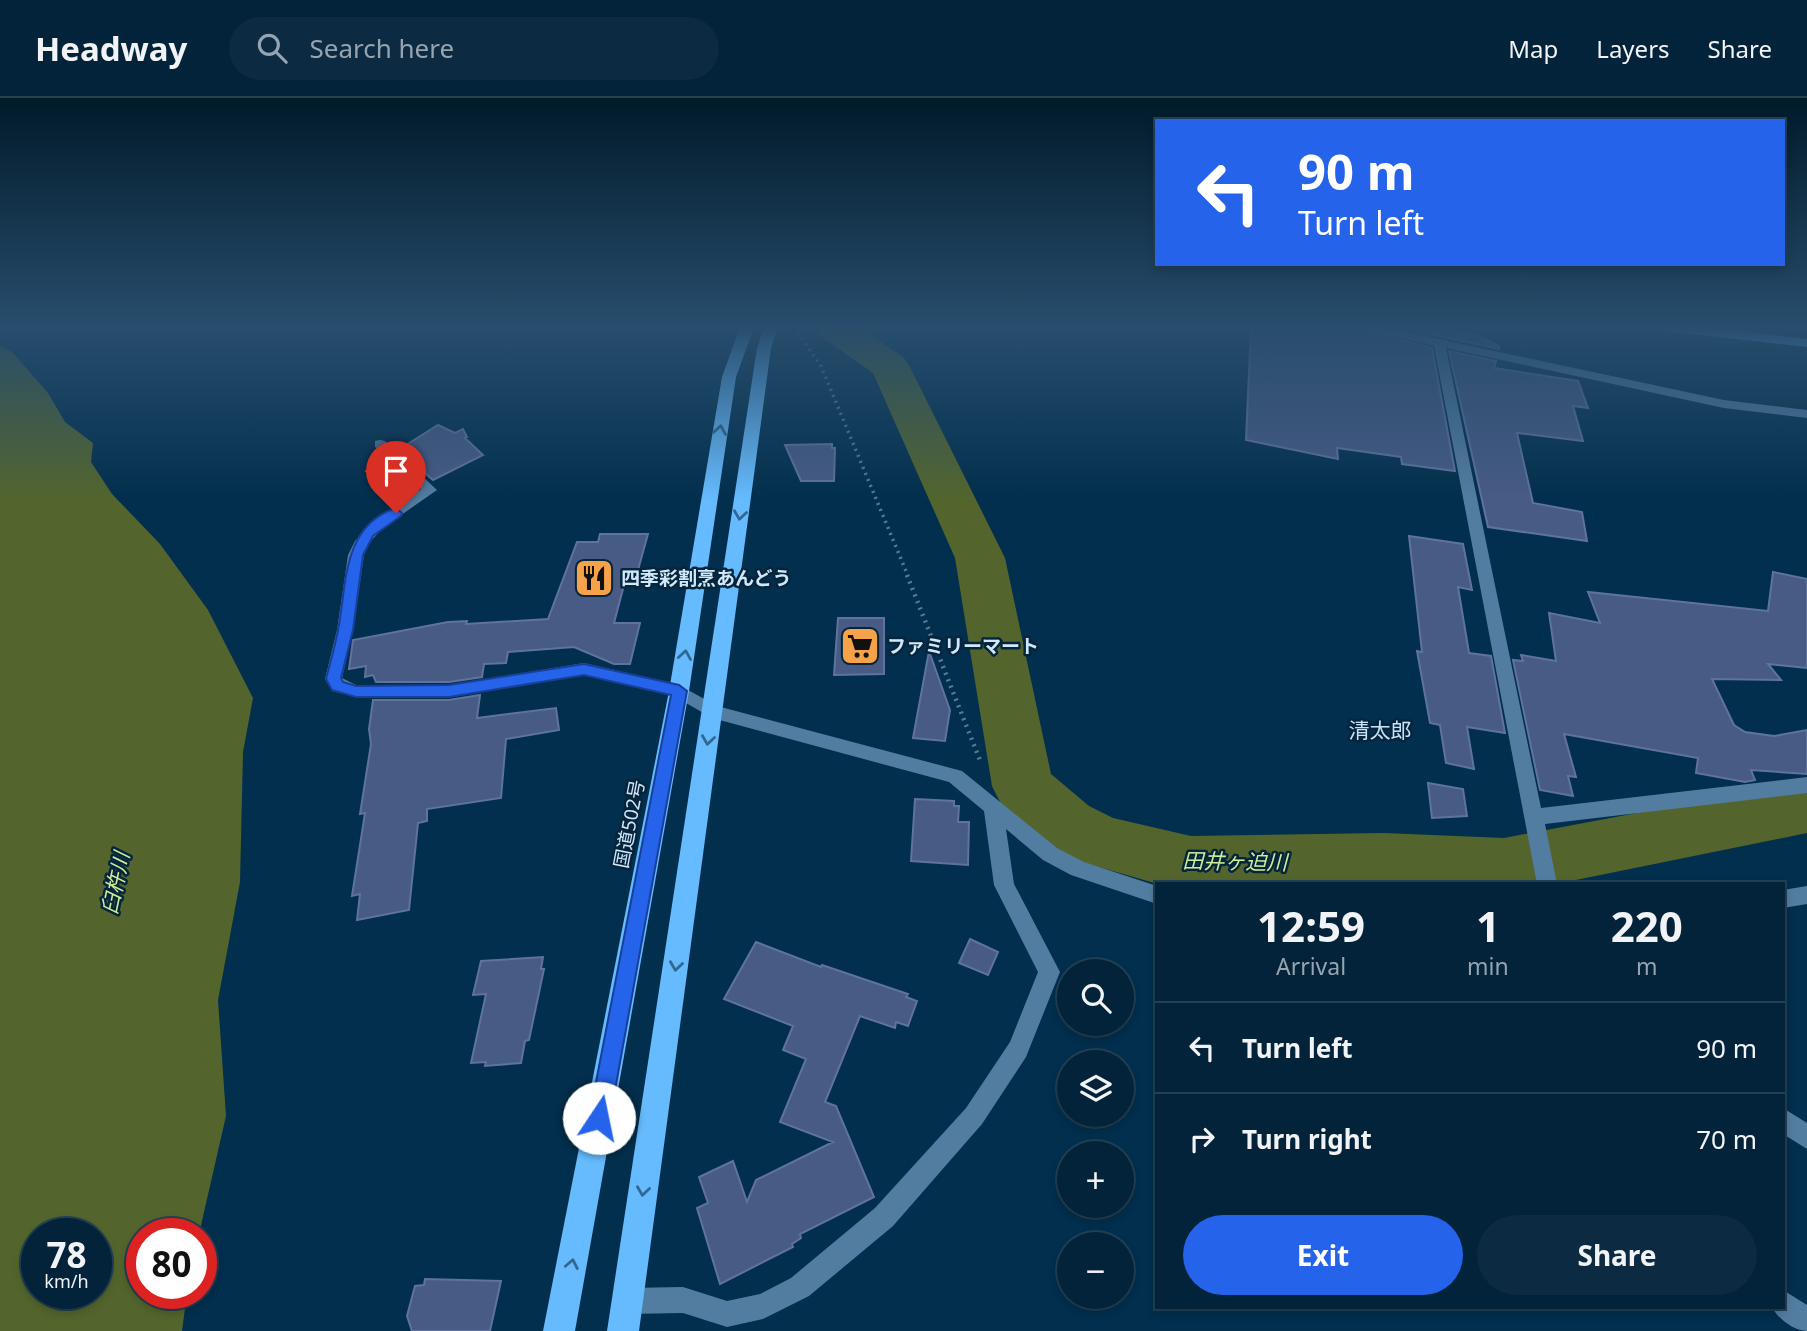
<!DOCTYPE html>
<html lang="en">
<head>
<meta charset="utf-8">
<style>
  :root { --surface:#02233a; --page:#0c2b42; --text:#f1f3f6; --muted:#96a4af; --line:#234054; --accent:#2563eb }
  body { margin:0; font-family:"Noto Sans","Noto Sans JP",sans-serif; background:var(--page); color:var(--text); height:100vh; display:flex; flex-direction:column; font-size:26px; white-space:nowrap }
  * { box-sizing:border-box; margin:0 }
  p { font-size:23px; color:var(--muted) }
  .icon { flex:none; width:38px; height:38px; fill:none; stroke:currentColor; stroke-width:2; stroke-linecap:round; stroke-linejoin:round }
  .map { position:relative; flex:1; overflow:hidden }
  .drawer { position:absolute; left:1155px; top:784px; width:630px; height:427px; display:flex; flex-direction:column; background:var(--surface); border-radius:0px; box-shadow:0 4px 10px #0003,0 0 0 2px var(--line) }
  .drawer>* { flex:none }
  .banner { position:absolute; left:1155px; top:21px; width:630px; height:147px; border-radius:0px; box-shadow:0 4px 10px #0003,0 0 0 2px var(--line); background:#2563eb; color:#fff; overflow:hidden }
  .fabs { position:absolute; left:1057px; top:861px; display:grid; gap:14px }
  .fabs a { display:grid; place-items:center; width:77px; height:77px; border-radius:50%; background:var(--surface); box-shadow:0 4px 10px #0003,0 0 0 2px var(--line); font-size:35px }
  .speed { position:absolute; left:21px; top:1120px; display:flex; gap:14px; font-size:35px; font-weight:700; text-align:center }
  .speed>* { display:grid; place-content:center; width:91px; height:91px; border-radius:50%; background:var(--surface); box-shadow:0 4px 10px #0003,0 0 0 2px var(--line); line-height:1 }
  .speed small { font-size:18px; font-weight:400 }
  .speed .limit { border:10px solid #d22; background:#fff; color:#111 }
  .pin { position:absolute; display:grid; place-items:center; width:60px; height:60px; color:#fff; margin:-72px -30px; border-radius:50% 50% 50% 0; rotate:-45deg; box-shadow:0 0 7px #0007 }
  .pin .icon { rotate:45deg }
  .me { position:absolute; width:77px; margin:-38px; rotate:11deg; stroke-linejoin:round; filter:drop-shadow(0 0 5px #0008) }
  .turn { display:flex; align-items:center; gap:24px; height:147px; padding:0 28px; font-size:32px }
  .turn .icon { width:91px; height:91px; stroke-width:2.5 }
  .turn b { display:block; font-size:49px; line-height:60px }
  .eta { display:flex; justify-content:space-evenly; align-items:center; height:119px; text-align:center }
  .eta b { font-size:42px; font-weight:700; line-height:49px }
  .cta { display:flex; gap:14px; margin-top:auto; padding:14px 28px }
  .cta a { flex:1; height:80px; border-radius:42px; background:var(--accent); color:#fff; font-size:28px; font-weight:700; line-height:80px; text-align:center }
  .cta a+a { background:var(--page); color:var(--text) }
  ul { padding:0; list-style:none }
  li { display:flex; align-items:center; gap:21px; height:91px; padding:0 28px; border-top:2px solid var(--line) }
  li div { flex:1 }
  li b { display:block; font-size:26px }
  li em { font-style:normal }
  header { display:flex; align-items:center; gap:42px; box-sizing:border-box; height:98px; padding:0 35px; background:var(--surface); border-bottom:2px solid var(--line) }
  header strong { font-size:33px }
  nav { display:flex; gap:38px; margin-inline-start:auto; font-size:24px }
  .search { width:490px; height:63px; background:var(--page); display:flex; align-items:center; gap:18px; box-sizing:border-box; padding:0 24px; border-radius:38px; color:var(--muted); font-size:26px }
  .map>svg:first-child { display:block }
  .water { fill:#53652d; fill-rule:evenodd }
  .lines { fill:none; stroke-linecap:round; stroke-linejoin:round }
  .river { fill:#53652d; fill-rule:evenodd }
  .building { fill:#475b84; stroke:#5f739e; stroke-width:2 }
  .path-far1 { stroke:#587b95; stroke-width:3.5; stroke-dasharray:2 4.5; stroke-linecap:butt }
  .path { stroke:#587b95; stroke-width:4.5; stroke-dasharray:2 5; stroke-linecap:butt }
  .minor { fill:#537da0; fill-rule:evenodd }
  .highway { fill:#66bbfe; fill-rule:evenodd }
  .oneway { stroke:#316893 }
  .route { fill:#2563eb; stroke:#184099; stroke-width:2 }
  .labels { text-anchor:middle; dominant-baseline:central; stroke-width:5; stroke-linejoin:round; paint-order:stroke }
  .poi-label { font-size:19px; font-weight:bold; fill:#d1e7fb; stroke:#05253c; text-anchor:start }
  .street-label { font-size:19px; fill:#d1e7fb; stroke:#05253c }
  .neighbourhood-label { font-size:21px; fill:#c7e2f9; stroke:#05253c }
  .water-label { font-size:21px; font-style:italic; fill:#d0ed99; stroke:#05253c }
</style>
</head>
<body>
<header>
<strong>Headway</strong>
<div class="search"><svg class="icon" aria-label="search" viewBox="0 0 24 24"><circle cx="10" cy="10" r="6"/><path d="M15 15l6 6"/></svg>Search here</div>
<nav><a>Map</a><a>Layers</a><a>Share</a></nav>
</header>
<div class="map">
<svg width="1807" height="1233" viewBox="0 0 1807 1233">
  <rect width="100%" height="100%" fill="#022f4d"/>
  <path class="water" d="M0,247L13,255L48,295L65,324L93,345L91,364L112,396L160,446L208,512L253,600L243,654L240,784L218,902L226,1018L199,1136H142V1195H187L182,1233H0ZM37,1136H96V1195H37Z"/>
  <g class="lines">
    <path class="river" d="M814,229H859L904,260L910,269L1005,460L1051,676L1089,708L1113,720L1191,738L1384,735L1504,740L1807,683V735L1556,786H1158L1078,763L1045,746L1001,706L992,688L955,460L873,275L819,237Z"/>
  </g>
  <path class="building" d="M1251,229H1356L1432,250L1455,373L1402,366L1401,359L1337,350L1338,361L1246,342Z
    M1396,229H1441L1475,237L1499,248V251Z
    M1449,253L1496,263L1494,270L1578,283L1588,310L1573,308L1583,343L1517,335L1533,405L1582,414L1587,443L1488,429Z
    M438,327L455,335L463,331L467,339L465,340L483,357L433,382L404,357L413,353L403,349Z
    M832,346V350H835L834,383H801L785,347Z
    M387,364L410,384L391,399L366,373Z
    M600,436H648L638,472H628L614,525H640L630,566H614L574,549L508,554L506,565L484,566L482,579L449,584H376L373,577L365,579L366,568L349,571L353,542L448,524L467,523L466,526L548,521L577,444H598Z
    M1409,438L1463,446L1472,492L1458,489L1469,555L1491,558L1505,635L1467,629L1474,671L1446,665L1440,627L1430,625L1417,553L1422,554Z
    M1773,474L1807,481V570L1768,566L1781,582L1712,581L1734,627L1745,634L1774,638L1807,632V676L1751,672L1755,682L1745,684L1696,675L1698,660L1564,636L1576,679L1568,678L1573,698L1540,692L1513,562L1523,563L1521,557L1556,563L1549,515L1600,525L1588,494L1768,513Z
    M838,520H884V576L834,577Z
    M929,553L950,612L945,643L913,640Z
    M480,597L477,620L556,610L559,632L506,641L501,700L427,711V723L418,725L409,812L357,822L360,796L352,798L365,715L360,716L371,646L369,631L373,602H449Z
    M1428,685L1463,691L1467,718L1432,720Z
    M915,701L954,703V708H959L958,724H969L968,767L911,763Z
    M970,841L998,854L988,877L959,865Z
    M756,844L821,869L822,867L908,896L906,899L917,903L908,928L896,924L895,930L860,918L825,1004L836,1008L874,1099L800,1136L801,1140L792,1146L793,1149L720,1186L697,1110L708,1105L699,1079L733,1063L747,1104L756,1082L833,1044L780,1024L806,961L783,952L793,928L724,901Z
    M543,859L541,871H544L529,942L525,943L521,965L485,968L486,964L471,965L486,896L473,897L481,863Z
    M425,1181L501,1183L490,1233H412L407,1218L415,1188L424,1187Z"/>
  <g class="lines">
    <path class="path-far1" d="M798,235L821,268L908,478"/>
    <path class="path" d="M907,477L981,665"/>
    <path class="minor" d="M1358,229H1382L1724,302L1807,312V320L1724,310L1446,250L1541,710L1807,679V695L1545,726L1557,786H1537L1434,248Z
      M380,342L385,343L437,392L384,429L369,445L364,457L353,532L342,580L356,587H449L584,565L679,587L717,608L962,673L1057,750L1084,764L1157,788V806L1071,777L1043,762L1006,731L1014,786L1060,874L1026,959L982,1026L893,1128L809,1198L763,1221L727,1229L683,1215L627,1216L618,1212L614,1203L618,1194L627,1190L683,1189L727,1203L760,1196L791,1180L875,1110L966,1010L1010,944L1038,874L994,787L984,713L949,684L712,620L674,598L584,577L449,599H356L332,593L325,581L337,532L348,457L355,443L374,423L421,391L375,349V343Z
      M1807,788V806L1783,810V792Z
      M1783,1010L1807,1025V1051L1783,1036Z
      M1783,1192L1807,1207V1233C1794,1233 1778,1221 1772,1209H1783Z"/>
    <path class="highway" d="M740,229H754L736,279L689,593L575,1233H543L669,593L722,279Z
      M764,229H778L771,250L639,1233H607L757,250Z
      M1658,229H1706L1807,241V249L1665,233Z"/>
  </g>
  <defs><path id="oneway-chevron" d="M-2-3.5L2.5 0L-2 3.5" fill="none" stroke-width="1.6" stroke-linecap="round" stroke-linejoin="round" transform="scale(1.75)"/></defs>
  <g class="oneway">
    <use href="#oneway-chevron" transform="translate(720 332) rotate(-81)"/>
    <use href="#oneway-chevron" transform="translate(740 417) rotate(98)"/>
    <use href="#oneway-chevron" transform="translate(685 557) rotate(-81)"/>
    <use href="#oneway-chevron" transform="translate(708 642) rotate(98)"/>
    <use href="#oneway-chevron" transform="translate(676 868) rotate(98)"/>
    <use href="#oneway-chevron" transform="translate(643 1093) rotate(98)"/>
    <use href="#oneway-chevron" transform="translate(572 1166) rotate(-79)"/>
  </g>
  <linearGradient id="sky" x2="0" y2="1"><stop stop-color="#011a2a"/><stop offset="0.57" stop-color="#284d6d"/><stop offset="1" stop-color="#284d6d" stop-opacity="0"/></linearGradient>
  <rect width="1807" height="402" fill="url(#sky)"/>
  <path class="route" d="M396,410L402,415L401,418L373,438L363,457L353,532L341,580L343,584L356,588L449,587L584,566L679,587L687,593L610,1020L607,1027L599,1030L592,1027L589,1020L671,597L584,577L449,599H356L332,592L326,581C330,565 335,549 338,532C347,488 341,428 396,410Z"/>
  <defs>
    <g id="restaurant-square" transform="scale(2.0125)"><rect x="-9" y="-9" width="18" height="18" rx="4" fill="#f6a248" stroke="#05253c"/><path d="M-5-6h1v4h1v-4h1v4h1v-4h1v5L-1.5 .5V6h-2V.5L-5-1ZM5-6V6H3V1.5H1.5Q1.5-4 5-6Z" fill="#111"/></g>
    <g id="supermarket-square" transform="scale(2.0125)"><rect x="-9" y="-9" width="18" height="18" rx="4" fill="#f6a248" stroke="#05253c"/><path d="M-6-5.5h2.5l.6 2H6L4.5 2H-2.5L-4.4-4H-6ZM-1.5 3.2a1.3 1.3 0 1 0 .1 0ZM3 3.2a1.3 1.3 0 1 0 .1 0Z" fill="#111"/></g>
  </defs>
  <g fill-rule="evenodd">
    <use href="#restaurant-square" x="594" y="480"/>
    <use href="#supermarket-square" x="860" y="548"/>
  </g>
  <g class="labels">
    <g class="poi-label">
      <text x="621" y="480">四季彩割烹あんどう</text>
      <text x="887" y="548">ファミリーマート</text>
    </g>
    <g class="street-label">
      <text transform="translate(629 726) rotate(-79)">国道502号</text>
    </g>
    <g class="neighbourhood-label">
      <text x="1380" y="632">清太郎</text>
    </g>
    <g class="water-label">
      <text transform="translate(1235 763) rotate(1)">田井ヶ迫川</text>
      <text transform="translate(115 785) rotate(-78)">臼杵川</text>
    </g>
  </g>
</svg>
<div class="fabs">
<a><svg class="icon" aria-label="search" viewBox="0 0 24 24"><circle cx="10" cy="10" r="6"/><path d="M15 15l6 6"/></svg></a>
<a><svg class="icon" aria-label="layers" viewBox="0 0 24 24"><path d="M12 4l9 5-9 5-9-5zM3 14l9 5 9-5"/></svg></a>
<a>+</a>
<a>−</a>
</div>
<div class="speed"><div>78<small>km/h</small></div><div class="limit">80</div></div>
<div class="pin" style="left:396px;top:415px;background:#d93025"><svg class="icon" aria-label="arrive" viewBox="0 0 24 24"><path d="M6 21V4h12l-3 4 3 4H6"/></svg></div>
<svg class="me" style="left:599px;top:1020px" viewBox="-20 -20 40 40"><circle r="19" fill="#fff"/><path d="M0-13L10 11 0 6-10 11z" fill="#2563eb"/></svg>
<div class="banner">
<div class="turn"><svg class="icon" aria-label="left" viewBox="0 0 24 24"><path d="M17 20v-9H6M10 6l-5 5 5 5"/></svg><div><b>90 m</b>Turn left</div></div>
</div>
<section class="drawer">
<div class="eta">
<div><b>12:59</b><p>Arrival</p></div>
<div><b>1</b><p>min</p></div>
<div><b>220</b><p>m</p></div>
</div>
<ul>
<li><svg class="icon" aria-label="left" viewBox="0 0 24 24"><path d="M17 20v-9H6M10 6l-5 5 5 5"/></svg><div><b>Turn left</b></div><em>90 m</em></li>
<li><svg class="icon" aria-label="right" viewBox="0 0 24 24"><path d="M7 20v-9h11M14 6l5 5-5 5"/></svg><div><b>Turn right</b></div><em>70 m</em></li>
</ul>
<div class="cta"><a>Exit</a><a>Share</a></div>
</section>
</div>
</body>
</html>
